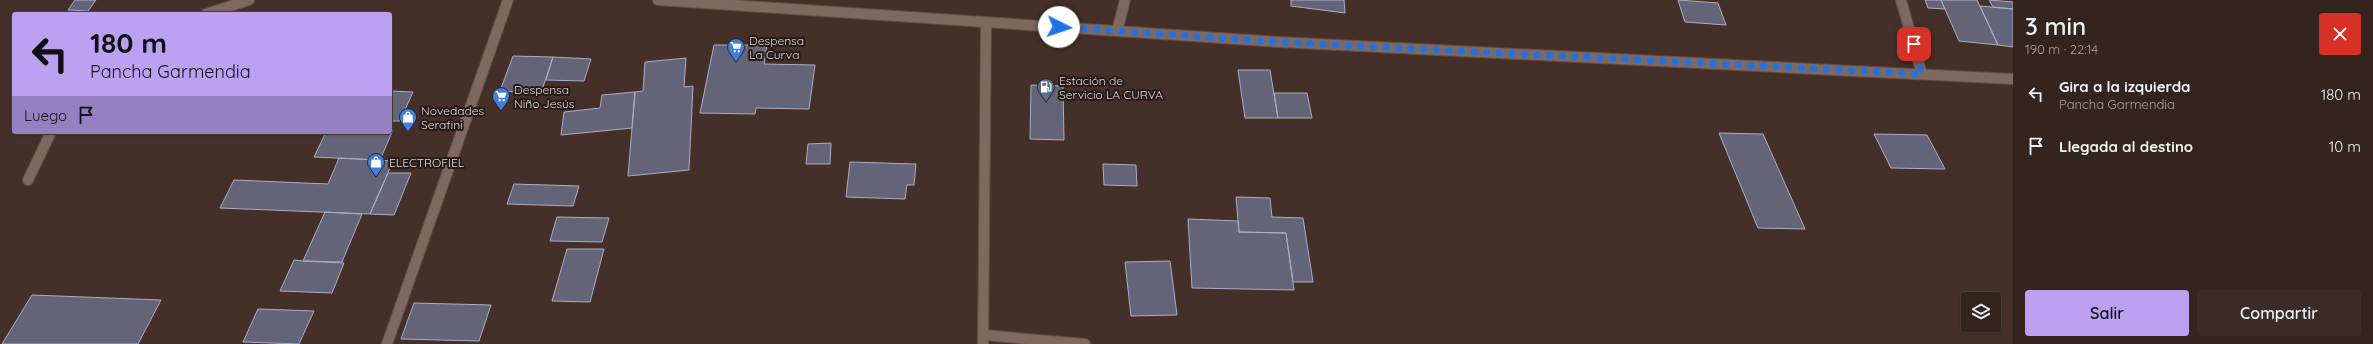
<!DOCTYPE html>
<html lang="es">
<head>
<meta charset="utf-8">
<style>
  :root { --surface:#33241e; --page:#3b2c27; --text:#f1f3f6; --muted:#a9a4a4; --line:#4e413c; --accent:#bca0f2 }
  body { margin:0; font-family:Quicksand,sans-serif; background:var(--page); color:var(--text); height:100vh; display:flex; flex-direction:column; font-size:15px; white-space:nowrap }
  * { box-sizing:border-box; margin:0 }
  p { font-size:13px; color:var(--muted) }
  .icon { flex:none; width:22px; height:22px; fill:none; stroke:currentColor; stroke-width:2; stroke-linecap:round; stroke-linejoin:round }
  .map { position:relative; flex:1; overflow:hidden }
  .drawer { display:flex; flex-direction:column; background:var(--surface); width:360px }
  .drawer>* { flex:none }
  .guide { position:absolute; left:12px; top:12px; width:380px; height:122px; border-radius:4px; box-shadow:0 1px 3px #0004,0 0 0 1px var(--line); background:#bca0f2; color:#111; overflow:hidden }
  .fabs { position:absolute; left:1961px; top:292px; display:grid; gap:8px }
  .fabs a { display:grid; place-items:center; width:40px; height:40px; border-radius:4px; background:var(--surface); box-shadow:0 1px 3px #0004,0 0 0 1px var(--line); font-size:20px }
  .pin { position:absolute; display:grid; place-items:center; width:34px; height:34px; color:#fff; margin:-17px; border-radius:8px; box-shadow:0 2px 6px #0006 }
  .me { position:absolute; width:44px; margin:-22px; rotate:94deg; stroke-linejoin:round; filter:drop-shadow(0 0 3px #0008) }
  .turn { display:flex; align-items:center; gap:14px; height:84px; padding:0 12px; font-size:18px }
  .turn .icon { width:52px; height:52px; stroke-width:2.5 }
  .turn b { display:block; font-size:28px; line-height:34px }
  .then { display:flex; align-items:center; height:38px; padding:0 12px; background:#0003; gap:8px; font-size:15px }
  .round { display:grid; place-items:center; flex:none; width:42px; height:42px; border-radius:4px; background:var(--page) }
  .head { display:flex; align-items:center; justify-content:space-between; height:68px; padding:0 12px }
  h1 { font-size:24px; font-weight:600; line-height:30px }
  .cta { display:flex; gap:8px; margin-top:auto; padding:8px 12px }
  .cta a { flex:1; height:46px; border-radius:4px; background:var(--accent); color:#111; font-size:16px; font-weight:600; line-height:46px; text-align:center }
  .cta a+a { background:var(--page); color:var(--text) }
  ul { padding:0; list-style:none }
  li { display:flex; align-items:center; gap:12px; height:52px; padding:0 12px }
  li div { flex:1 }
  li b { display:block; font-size:15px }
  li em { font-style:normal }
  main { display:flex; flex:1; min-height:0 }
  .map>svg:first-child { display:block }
  .building { fill:#636478; stroke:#adaec5 }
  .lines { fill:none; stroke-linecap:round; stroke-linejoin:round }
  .lane-casing { stroke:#5f4d47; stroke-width:12 }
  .street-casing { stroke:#5f4d47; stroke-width:12 }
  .lane { stroke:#7f685f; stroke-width:10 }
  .street { stroke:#7f685f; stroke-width:10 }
  .route { stroke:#1a73e8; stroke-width:7; stroke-dasharray:0 12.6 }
  .labels { text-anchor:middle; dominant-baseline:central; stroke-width:4; stroke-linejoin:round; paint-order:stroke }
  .poi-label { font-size:12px; fill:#e6d8d3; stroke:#241a17; text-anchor:start }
</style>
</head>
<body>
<main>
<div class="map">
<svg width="2013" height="344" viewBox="0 0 2013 344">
  <rect width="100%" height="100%" fill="#443028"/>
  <path class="building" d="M75,0H96L88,11L68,10Z
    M1291,0H1344L1345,13L1291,6Z
    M1678,0L1718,3L1726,25L1685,22Z
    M1925,0H1941L1945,9L1928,8Z
    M1941,0H1977L1998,45L1959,41Z
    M1989,0L2013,2V9L1993,7Z
    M1980,6L2013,9V47L1998,45Z
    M714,45H767L764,64L815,65L809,109L756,108L755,114L700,113Z
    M513,56L553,57L541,93L500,91Z
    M553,57L591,59L584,81L546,80Z
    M686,58L684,87L693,86L689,170L628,176L635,92L643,91L645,62Z
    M1238,70H1270L1278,118H1245Z
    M1031,85L1063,86L1064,140L1030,139Z
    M390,91L413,92L400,121H390Z
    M635,92L632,128L561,135L564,112L600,108L602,95Z
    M1274,93H1307L1312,118H1278Z
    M390,130H393L380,160L314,157L326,132H390Z
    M1719,133L1763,134L1805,229L1758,228Z
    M1874,134L1927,135L1945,169L1891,168Z
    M831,143L830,164H806L808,144Z
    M339,158L393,161L370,214L220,208L234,180L328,184Z
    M850,162L916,164L914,185H907L905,199L846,197Z
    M1103,164L1136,165L1137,186L1104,185Z
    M388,173H411L394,215L370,214Z
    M514,184L579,186L573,206L507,204Z
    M1236,197L1270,198L1272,217L1303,218L1313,282H1293L1286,233L1239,232Z
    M325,212L362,214L342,262L303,261Z
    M557,217L609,218L602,242L550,241Z
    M1188,219L1238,221L1239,232L1286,233L1294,290L1192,288Z
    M567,249H604L590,302L552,301Z
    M294,260L303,261L344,263L332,293L280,291Z
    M1170,261L1177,315L1131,316L1125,262Z
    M32,295L161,300L138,344H2Z
    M414,303L491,305L479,341L401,339Z
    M258,309L314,311L299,344L243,342Z"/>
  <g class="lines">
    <g class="lane-casing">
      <path id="lane" d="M206,14L249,0
        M28,180L51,132"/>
    </g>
    <g class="street-casing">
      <path id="street" d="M658,0L1279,42L2013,79
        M1901,0L1922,74
        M1117,31L1125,0
        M983,335L1085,344
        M387,344L508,0
        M983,344L986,22"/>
    </g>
    <use href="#lane" class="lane"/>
    <use href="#street" class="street"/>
  </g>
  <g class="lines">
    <path class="route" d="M1059,27L1279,42L1922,74L1914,44"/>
  </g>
  <defs>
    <g id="supermarket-pin" transform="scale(0.9)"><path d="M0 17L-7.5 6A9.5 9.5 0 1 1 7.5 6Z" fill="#3f7fe0" stroke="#241a17"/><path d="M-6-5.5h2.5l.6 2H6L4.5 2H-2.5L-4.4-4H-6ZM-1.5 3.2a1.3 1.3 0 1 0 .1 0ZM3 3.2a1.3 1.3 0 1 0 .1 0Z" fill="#fff"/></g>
    <g id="fuel-pin" transform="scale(0.9)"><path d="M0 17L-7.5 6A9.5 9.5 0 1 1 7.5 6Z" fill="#5c6f8a" stroke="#241a17"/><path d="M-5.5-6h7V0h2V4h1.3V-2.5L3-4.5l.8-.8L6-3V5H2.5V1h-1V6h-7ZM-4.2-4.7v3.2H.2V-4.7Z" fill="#fff"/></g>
    <g id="shop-pin" transform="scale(0.9)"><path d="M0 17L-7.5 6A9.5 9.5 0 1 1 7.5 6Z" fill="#3f7fe0" stroke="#241a17"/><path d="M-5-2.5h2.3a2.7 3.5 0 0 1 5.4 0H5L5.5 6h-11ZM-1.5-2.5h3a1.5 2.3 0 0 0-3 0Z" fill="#fff"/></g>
  </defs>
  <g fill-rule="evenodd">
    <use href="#supermarket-pin" x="736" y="47"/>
    <use href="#fuel-pin" x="1046" y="87"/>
    <use href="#supermarket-pin" x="501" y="96"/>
    <use href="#shop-pin" x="408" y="117"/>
    <use href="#shop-pin" x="376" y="162"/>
  </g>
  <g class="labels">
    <g class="poi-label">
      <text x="749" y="40">Despensa<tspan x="749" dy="14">La Curva</tspan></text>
      <text x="1059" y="80">Estación de<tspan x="1059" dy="14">Servicio LA CURVA</tspan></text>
      <text x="514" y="89">Despensa<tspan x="514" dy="14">Niño Jesús</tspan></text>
      <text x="421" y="110">Novedades<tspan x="421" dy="14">Serafini</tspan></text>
      <text x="389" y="162">ELECTROFIEL</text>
    </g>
  </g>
</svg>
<div class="fabs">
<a><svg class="icon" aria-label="layers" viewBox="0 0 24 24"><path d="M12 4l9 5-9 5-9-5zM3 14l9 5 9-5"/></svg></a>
</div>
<div class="pin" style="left:1914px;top:44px;background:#d93025"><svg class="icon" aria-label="arrive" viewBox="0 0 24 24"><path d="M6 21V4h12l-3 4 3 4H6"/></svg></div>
<svg class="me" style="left:1059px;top:27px" viewBox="-20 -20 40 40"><circle r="19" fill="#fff"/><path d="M0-13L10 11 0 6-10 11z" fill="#1a73e8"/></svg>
<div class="guide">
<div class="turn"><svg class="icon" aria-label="left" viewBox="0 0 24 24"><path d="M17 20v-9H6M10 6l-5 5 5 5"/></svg><div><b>180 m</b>Pancha Garmendia</div></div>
<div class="then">Luego<svg class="icon" aria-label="arrive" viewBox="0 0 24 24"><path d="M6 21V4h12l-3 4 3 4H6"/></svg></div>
</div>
</div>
<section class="drawer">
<div class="head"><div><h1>3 min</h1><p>190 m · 22:14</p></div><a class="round" style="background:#d93025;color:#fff"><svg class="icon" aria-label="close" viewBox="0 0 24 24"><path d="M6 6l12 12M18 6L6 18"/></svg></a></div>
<ul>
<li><svg class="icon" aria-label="left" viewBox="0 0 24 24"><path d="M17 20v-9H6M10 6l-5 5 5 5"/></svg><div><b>Gira a la izquierda</b><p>Pancha Garmendia</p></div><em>180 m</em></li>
<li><svg class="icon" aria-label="arrive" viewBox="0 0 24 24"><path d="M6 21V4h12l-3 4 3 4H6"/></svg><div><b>Llegada al destino</b></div><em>10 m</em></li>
</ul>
<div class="cta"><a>Salir</a><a>Compartir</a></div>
</section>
</main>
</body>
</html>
